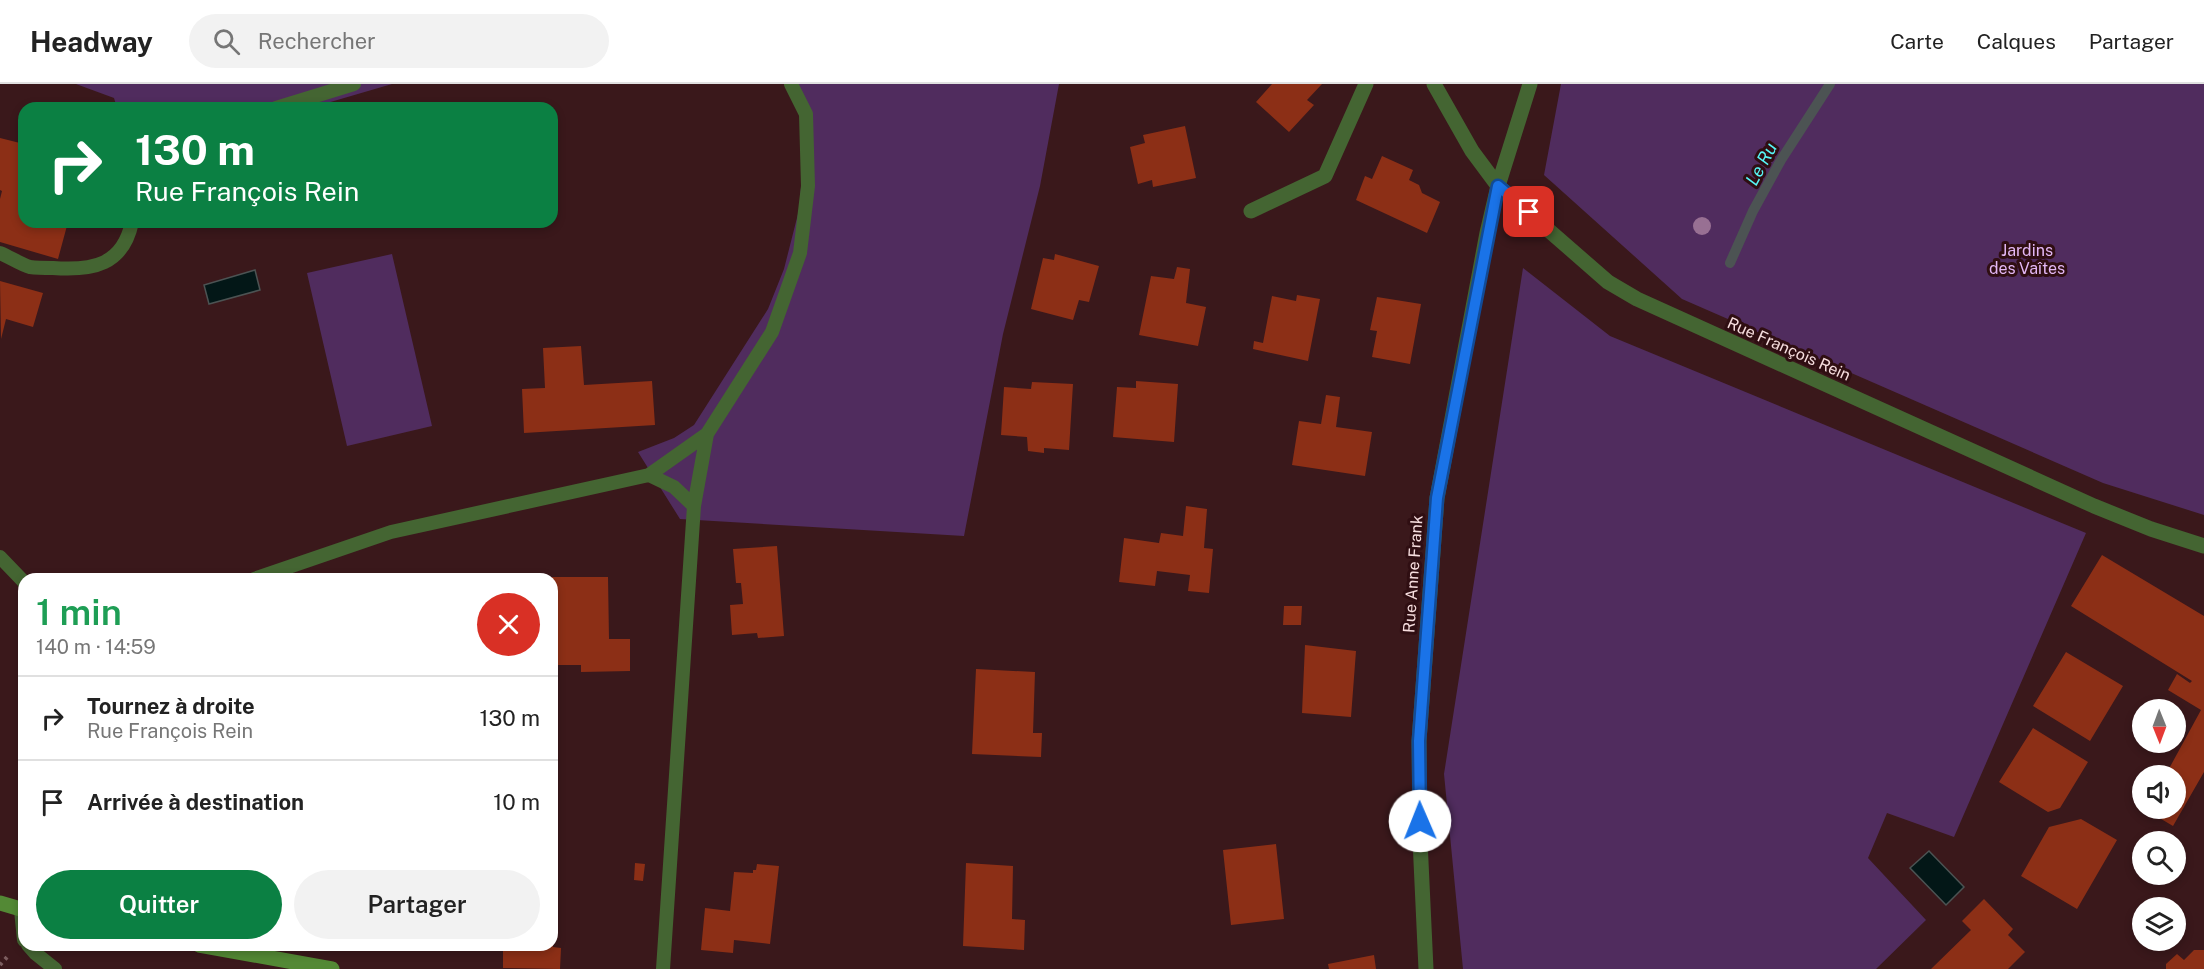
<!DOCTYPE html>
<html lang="fr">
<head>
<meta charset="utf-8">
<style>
  :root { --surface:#fff; --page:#f2f2f2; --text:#222; --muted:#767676; --line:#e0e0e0; --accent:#0b8043 }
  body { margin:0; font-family:"Public Sans",sans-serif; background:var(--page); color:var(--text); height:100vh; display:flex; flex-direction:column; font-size:22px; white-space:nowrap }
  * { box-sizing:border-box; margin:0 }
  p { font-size:20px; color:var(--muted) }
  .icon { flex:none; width:33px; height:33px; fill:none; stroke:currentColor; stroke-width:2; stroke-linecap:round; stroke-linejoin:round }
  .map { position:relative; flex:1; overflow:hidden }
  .sheet { position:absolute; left:18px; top:489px; width:540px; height:378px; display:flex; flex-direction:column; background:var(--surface); border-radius:18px; box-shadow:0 3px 9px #0003 }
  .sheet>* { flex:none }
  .banner { position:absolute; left:18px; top:18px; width:540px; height:126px; border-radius:18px; box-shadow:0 3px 9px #0003; background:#0b8043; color:#fff; overflow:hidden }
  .needle { width:39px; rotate:179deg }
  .controls { position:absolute; left:2132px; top:615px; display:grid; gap:12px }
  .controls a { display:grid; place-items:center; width:54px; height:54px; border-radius:50%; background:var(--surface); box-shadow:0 3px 9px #0003; font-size:30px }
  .pin { position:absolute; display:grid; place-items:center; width:51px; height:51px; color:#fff; margin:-26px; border-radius:12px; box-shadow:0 3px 9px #0006 }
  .me { position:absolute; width:66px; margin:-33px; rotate:359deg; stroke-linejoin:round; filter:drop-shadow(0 0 4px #0008) }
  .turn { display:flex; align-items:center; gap:21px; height:126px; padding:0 18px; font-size:27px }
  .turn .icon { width:78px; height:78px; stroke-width:2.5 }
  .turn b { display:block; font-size:42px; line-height:51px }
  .round { display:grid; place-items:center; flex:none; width:63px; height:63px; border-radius:32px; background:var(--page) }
  .summary { display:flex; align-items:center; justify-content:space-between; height:102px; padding:0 18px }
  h1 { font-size:36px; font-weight:600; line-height:45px; color:#1e9e55 }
  .cta { display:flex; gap:12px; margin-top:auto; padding:12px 18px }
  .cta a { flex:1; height:69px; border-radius:36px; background:var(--accent); color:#fff; font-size:24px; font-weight:600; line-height:69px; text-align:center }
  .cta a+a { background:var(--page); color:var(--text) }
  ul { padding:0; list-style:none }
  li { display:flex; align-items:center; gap:18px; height:84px; padding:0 18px; border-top:2px solid var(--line) }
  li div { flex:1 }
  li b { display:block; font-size:22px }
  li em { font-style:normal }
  header { display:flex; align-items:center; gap:36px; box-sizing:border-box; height:84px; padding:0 30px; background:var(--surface); border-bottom:2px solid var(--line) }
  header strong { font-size:28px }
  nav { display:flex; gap:33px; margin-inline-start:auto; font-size:21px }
  .search { width:420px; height:54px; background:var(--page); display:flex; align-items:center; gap:15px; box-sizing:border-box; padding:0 21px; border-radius:33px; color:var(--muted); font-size:22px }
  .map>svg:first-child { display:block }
  .green { fill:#502c5e }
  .water { fill:#031717; stroke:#4c5353; stroke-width:1.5 }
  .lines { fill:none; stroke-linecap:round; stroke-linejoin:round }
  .stream { stroke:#4c5353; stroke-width:10 }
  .building { fill:#8c2f16 }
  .path { stroke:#7c5d5f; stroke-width:4; stroke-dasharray:3 4.5; stroke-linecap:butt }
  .lane { stroke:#446532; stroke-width:14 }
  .street { stroke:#446532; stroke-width:15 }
  .secondary { stroke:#538935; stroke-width:15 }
  .tree { fill:#987093 }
  .route-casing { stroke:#114b97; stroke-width:15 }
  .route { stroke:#1a73e8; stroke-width:10 }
  .labels { text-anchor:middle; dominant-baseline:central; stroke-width:6; stroke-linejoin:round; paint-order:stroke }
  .park-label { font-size:16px; fill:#e4b8f6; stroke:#2f0e12 }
  .street-label { font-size:16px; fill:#f7dedf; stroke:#2f0e12 }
  .water-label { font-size:18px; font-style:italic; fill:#57f5f6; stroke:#2f0e12 }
</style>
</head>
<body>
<header>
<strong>Headway</strong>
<div class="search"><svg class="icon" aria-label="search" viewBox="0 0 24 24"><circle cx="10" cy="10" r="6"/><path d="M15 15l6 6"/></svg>Rechercher</div>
<nav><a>Carte</a><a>Calques</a><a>Partager</a></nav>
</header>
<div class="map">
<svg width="2204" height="885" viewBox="0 0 2204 885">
  <rect width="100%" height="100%" fill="#3a181b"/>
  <path class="green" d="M76,0H392L310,24H117L114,14Z
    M797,0H1059L1040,102L1003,250L964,452L680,435L638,368L674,354L694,341L768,225L784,185L799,126L804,70Z
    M1561,0H2204V431L2103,399L1682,215L1544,91Z
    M392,170L432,342L347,362L307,189Z
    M1523,184L1610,252L2086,449L1954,753L1887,729L1868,774L1926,836L1876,885H1463L1444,690Z"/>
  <path class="water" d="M255,186L260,206L209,220L204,201Z
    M1929,767L1964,803L1946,821L1910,784Z"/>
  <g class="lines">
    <path class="stream" d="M1730,179L1753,127L1781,76L1830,0"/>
  </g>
  <path class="building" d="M1272,0H1322L1307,16L1314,21L1289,48L1256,18Z
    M1185,42L1196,94L1153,103L1152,96L1138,100L1130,63L1145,59L1143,51Z
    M0,54L24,60V138H68L58,175L0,158V115L2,107L0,106Z
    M1382,72L1413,86L1409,96L1419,101L1422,109L1440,118L1427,149L1356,116L1365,92L1372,95Z
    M1055,170L1099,182L1089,218L1079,216L1073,236L1031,225L1043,174L1054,176Z
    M1177,183L1190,185L1186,219L1206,223L1198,262L1139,251L1151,192L1174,195Z
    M0,197L43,209L33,243L6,235L1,255Z
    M1297,211L1320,215L1308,277L1253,265L1254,257L1263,259L1272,212L1296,217Z
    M1377,213L1421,220L1410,280L1372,273L1377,247L1370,246Z
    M581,262L584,301L652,297L655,341L524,349L522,305L545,304L543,264Z
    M1136,297L1178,300L1174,358L1113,353L1117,303L1136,304Z
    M1032,298L1073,300L1069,366L1044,364V369L1028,367L1027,353L1001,351L1004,303L1031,305Z
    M1326,311L1340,313L1336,343L1372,348L1365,392L1292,381L1299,337L1321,340Z
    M1186,422L1207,425L1204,464L1213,465L1209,509L1188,507L1190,491L1157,487L1155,502L1119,498L1124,454L1159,459L1161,449L1183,452Z
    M777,462L784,552L758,554L757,549L732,551L730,521L743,520L741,499H736L733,465Z
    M2102,471L2204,532V688L2173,742L2146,726L2175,724V692H2165L2201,626L2168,606L2177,590L2190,599L2192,597L2071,522Z
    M552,493H608L609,555H630V587L581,588V581H552Z
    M1284,522H1302L1301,541H1283Z
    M1305,561L1356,567L1351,633L1302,629Z
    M2066,568L2123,602L2090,657L2033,622Z
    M976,585L1035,588L1033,649H1042L1041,673L972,670Z
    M2033,644L2088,678L2060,724L2048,728L1999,698Z
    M2081,735L2117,756L2077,825L2021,792L2049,743Z
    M1276,760L1284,835L1231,841L1223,766Z
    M635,779L645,780L643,797L634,796Z
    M966,779L1013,782L1012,835L1025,836L1024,866L963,862Z
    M757,780L779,782L770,860L734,856L733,869L701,866L705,824L730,827L734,788L753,789V786H756Z
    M1984,815L2013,845L2008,851L2025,868L2008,885H1931L1971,846L1962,837Z
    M553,861V863L561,864L560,885L503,884V862Z
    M2194,866H2204V885H2166V880L2177,870L2184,876Z
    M1374,871L1376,885H1329L1328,880Z"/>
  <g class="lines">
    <path class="path" d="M0,881L8,872"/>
    <path class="lane" d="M276,24L354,0
      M0,169C10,173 20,180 30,183C37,184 46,184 53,184C93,187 123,181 132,138
      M649,391L707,350L772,248L800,169L808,102L806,30L791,0
      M694,422L707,350
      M0,473L24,498
      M254,495L391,448L649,391L674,403L694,422L663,885
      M21,826L24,856
      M28,861L35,869L55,885"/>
    <path class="street" d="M1434,0L1472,67L1498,102L1608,198L1637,215L2094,422L2151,445L2204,462
      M1251,127L1325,92L1366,0
      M1426,885L1420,756L1419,657L1437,414L1487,149L1498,102L1530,0"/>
    <path class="secondary" d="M0,819L24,826
      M199,861L332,885"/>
  </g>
  <circle class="tree" cx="1702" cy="142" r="9"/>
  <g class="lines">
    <g class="route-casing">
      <path id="route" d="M1420,737L1419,657L1437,414L1498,102L1529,128"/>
    </g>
    <use href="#route" class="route"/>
  </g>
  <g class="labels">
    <g class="park-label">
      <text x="2027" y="166">Jardins<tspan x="2027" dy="18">des Vaîtes</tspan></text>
    </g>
    <g class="street-label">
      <text transform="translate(1789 265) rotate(24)">Rue François Rein</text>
      <text transform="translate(1413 490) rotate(-86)">Rue Anne Frank</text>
    </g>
    <g class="water-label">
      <text transform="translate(1761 80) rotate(-62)">Le Ru</text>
    </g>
  </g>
</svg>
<div class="controls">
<a><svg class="needle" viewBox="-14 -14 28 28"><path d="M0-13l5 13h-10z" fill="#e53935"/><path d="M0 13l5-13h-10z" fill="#767676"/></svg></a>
<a><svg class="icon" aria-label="sound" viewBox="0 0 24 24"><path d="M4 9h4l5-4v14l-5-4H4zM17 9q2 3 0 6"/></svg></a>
<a><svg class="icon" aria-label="search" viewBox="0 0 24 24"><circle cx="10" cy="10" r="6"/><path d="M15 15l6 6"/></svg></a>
<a><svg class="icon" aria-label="layers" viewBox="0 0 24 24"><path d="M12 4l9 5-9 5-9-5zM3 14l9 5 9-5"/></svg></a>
</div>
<div class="pin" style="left:1529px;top:128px;background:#d93025"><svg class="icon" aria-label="arrive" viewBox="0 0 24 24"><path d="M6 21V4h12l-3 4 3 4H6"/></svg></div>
<svg class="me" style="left:1420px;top:737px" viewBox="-20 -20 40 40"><circle r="19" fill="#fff"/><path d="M0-13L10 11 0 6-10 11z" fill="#1a73e8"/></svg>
<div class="banner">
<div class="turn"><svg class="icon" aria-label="right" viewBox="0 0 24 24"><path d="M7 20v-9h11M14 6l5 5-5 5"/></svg><div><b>130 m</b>Rue François Rein</div></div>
</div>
<section class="sheet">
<div class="summary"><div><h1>1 min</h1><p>140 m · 14:59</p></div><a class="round" style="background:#d93025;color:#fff"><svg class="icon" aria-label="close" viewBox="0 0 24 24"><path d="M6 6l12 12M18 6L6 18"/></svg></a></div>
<ul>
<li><svg class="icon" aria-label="right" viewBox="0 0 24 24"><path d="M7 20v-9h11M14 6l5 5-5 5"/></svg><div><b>Tournez à droite</b><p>Rue François Rein</p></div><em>130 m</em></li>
<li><svg class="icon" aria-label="arrive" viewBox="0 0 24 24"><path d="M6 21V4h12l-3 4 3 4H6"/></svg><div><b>Arrivée à destination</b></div><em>10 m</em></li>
</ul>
<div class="cta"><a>Quitter</a><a>Partager</a></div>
</section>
</div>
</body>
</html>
